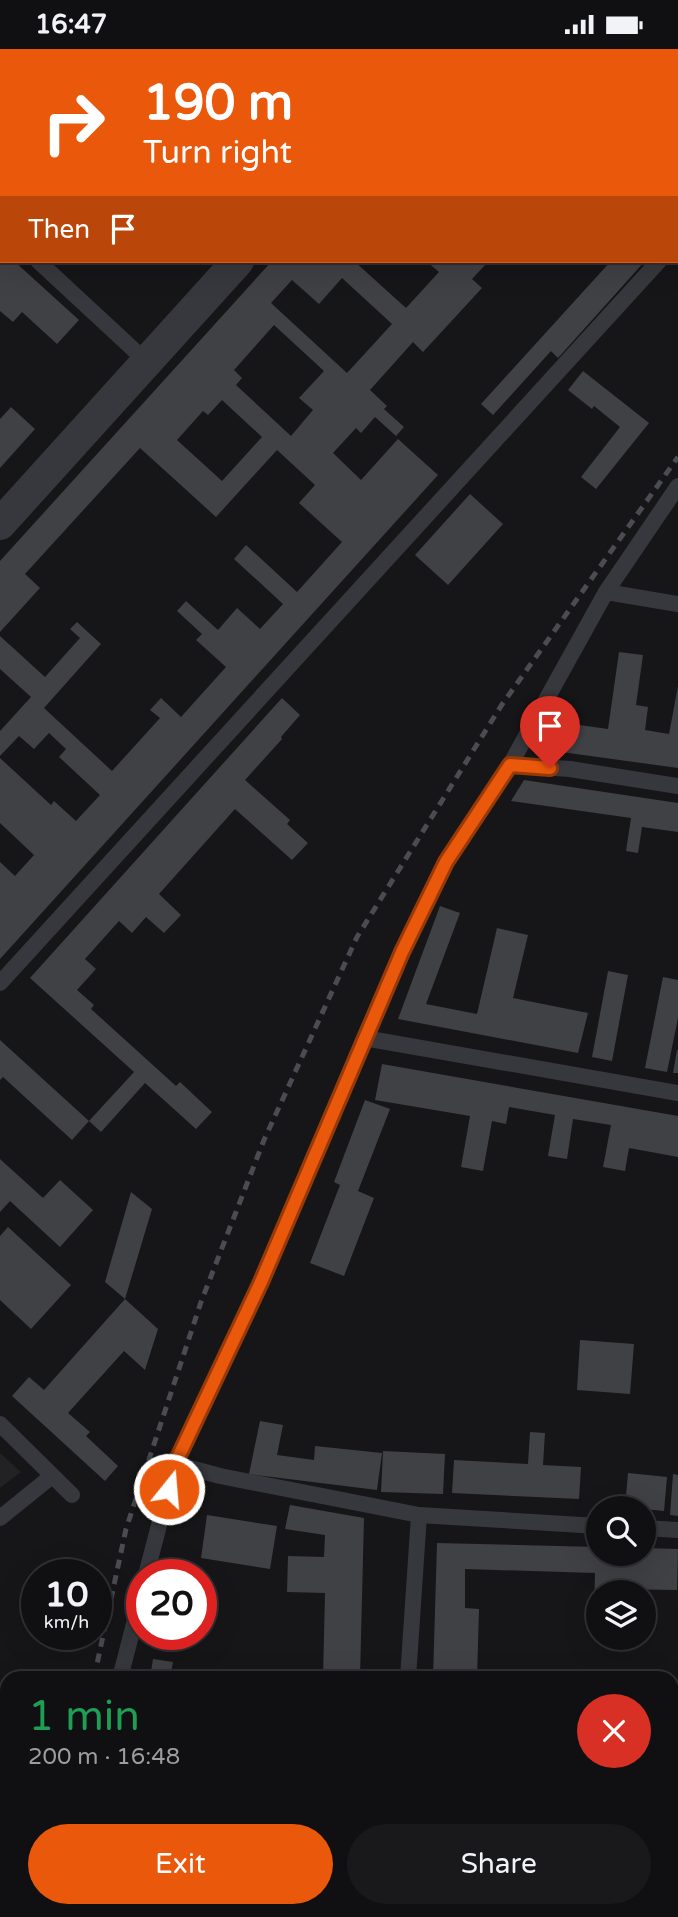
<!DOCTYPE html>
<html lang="en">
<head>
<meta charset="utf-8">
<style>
  :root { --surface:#101012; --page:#19191b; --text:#f1f3f6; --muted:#9c9d9f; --line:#303032; --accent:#ea580c }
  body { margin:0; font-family:"Varela Round",sans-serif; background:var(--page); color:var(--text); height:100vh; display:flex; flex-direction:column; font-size:26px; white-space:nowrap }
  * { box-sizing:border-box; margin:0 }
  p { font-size:23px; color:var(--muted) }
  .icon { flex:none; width:38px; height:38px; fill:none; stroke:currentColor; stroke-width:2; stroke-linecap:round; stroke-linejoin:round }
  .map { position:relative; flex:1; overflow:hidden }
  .details { position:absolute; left:0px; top:1622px; width:679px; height:247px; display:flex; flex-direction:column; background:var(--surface); border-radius:21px 21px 0 0; box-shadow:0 7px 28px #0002,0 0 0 2px var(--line) }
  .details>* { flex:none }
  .banner { position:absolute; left:0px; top:0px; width:679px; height:214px; box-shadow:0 7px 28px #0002,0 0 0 2px var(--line); background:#ea580c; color:#fff; overflow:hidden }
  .tools { position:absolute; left:586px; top:1447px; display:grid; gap:14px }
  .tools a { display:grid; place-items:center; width:70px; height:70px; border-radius:50%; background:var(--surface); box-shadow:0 7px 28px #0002,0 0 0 2px var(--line); font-size:35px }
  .speed { position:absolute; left:21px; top:1510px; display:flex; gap:14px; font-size:35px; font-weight:700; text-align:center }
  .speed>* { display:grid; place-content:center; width:91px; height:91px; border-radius:50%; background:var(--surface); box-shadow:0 7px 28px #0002,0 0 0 2px var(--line); line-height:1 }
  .speed small { font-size:18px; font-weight:400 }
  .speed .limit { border:10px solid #d22; background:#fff; color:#111 }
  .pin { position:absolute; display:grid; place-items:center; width:60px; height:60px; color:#fff; margin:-72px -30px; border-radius:50% 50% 50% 0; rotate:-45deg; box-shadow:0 0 7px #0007 }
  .pin .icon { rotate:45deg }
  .me { position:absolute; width:77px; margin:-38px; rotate:17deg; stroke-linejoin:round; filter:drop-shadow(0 0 5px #0008) }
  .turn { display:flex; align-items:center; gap:24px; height:147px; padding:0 28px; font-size:32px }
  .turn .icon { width:91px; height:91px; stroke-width:2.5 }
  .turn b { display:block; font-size:49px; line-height:60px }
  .then { display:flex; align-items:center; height:66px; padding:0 28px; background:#0003; gap:14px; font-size:26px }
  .round { display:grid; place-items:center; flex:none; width:74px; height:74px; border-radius:37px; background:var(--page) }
  .overview { display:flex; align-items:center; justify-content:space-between; height:119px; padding:0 28px }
  h1 { font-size:42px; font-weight:600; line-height:52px; color:#1e9e55 }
  .button { display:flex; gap:14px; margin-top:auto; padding:14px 28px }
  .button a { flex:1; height:80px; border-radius:42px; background:var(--accent); color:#fff; font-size:28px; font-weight:600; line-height:80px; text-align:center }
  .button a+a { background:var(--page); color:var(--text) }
  .status { display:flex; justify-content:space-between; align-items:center; height:49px; padding:0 35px; background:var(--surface); direction:ltr }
  .status svg { height:19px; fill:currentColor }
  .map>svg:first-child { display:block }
  .built { fill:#222225 }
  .building { fill:#404145; fill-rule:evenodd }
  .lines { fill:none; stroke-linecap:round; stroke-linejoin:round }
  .service { stroke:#37383d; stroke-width:16 }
  .minor { stroke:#37383d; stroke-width:32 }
  .rail { stroke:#4a4c52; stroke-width:5; stroke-dasharray:9 7; stroke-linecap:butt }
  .route-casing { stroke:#983908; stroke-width:18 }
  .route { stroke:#ea580c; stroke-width:12 }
</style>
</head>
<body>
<div class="status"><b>16:47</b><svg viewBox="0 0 49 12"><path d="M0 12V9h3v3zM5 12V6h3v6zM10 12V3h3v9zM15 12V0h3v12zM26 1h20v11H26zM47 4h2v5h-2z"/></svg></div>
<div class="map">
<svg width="678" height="1868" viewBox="0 0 678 1868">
  <rect width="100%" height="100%" fill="#161618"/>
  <path class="built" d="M0,1404L21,1423L0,1439Z"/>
  <path class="building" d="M0,212H14L79,271L57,295L22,263L13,273L0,262Z
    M272,212H354L406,259L439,223L426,212H489L472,230L482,239L423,303L413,293L370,341L387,357L384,360L404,378L396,387L375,368L361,384L356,379L333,404L361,431L398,390L438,426L0,910V813L15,827L34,806L0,774V709L51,756L54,752L76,772L100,746L59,708L66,700L49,684L34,700L19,687L0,707V682L31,648L0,620V587L45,628L80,589L70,580L77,573L101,595L44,659L112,722L160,669L150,661L161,649L181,668L226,618L196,591L202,585L177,562L186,552L218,581L237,559L260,580L283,555L234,510L246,496L297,543L342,493L299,454L315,436L277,401L216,468L140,399L25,525L40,539L0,583V512ZM342,229L392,275L347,324L271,254L292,231L319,255ZM274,276L324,322L299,349L313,361L291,387L236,336L242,329L234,321ZM222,351L262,388L222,432L177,391L203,362L208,366Z
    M611,212H645L558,309L551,302L493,366L481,355Z
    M583,322L649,374L596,440L581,428L620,378L594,357L592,360L568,341Z
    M11,358L35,380L0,419V370Z
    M470,445L503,475L448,536L415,506Z
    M619,603L643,606L636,656L648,658L645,681L669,685L678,637V719L554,702L558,673L608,680Z
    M282,649L300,666L281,688L282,690L245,731L290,771L287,775L308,794L292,811L235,760L159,845L181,866L164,884L146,868L132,884L119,872L85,910L96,920L77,941L94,956L91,960L176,1037L180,1033L212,1063L196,1080L145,1034L101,1083L89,1072L134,1023L30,929Z
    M524,731L678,754V783L642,778L638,804L626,802L631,769L511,752Z
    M440,857L460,864L426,955L477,965L497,879L528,886L513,949L588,964L578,1004L398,970Z
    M608,922L628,926L612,1012L592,1008Z
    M663,928L678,931V969L667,1023L645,1019Z
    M0,991L89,1072L72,1091L3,1028L0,1031Z
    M677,1001H678V1024H673Z
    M382,1015L678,1067V1108L629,1099L625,1122L603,1118L611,1076L573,1070L567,1110L548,1107L555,1066L509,1058L506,1075L492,1072L483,1122L461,1118L470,1067L375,1051Z
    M365,1051L390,1060L358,1142L374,1149L344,1227L310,1214L340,1136L334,1133Z
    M0,1110L43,1149L60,1131L93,1161L60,1198L10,1152L0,1163Z
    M131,1143L152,1160L125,1250L105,1233Z
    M8,1178L71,1236L31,1280L0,1251V1187Z
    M125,1250L158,1280L145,1321L124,1302L68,1364L90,1383L86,1387L118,1417L105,1432L12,1347L29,1328L44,1341Z
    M580,1291L634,1295L630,1345L577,1341Z
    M260,1372L283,1376L277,1406L314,1411L315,1397L382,1404L377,1441L249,1425Z
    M530,1383L545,1384L543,1416L581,1418L579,1450L452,1444L454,1411L528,1415Z
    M383,1402L445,1405L443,1445L381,1443Z
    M628,1424L667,1428L664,1462L625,1458Z
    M673,1425L678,1426V1467L670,1466Z
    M290,1456L364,1469L360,1629H323L325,1544L287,1543L288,1507L324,1508L325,1486L285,1480Z
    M207,1466L277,1477L270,1520L201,1509Z
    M437,1494L598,1498V1505H644V1499L678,1500L677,1541L615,1540V1544H598V1562H594L595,1524L465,1520V1559L479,1560L477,1629H433Z
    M153,1610L173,1613L170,1629H150Z
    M572,1621L609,1622V1629H572Z
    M299,1862H353L352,1868H298Z
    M426,1862H461V1865H426Z
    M555,1862H673V1868H555Z"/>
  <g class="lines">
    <path class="service" d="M0,6L2,4
      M0,176L2,178
      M677,192L678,191
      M38,212L147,313
      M606,543L678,555
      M510,716L606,543L678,437
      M0,934L659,212
      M364,989L402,903L446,813L510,716L570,720L678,737
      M0,1375L72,1446
      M175,1415L261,1233L364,989L678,1044
      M0,1469L52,1427
      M644,1479L678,1481
      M146,1526L175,1415L220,1427L419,1466
      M120,1629L142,1544
      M408,1629L419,1466L598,1477
      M80,1868L81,1862
      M394,1868V1862"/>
    <path class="minor" d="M426,2L428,0
      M0,475L238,212"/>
    <path class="rail" d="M94,1629L126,1480L201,1253L264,1091L357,888L501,657L678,408
      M53,1868L54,1862"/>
  </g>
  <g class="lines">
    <g class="route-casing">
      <path id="route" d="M169,1440L175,1415L261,1233L402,903L446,813L510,716L550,719"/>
    </g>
    <use href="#route" class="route"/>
  </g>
</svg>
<div class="tools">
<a><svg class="icon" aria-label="search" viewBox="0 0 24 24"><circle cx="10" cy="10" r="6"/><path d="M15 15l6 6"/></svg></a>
<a><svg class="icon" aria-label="layers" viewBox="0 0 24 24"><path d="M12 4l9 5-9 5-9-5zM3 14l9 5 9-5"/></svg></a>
</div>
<div class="speed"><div>10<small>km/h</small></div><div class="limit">20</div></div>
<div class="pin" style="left:550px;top:719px;background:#d93025"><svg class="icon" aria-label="arrive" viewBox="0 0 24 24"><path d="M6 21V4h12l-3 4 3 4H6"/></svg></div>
<svg class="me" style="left:169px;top:1440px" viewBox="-20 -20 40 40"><circle r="17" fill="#ea580c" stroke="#fff" stroke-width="3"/><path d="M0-11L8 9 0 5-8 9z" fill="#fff"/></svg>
<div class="banner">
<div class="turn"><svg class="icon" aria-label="right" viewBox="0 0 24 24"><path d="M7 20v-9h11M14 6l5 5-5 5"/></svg><div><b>190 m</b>Turn right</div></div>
<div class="then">Then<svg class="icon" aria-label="arrive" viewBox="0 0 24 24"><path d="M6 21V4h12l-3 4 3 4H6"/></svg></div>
</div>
<section class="details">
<div class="overview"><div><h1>1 min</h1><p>200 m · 16:48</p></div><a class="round" style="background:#d93025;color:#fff"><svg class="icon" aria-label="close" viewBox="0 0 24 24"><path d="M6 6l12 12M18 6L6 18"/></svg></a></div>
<div class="button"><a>Exit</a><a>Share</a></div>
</section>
</div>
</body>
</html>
